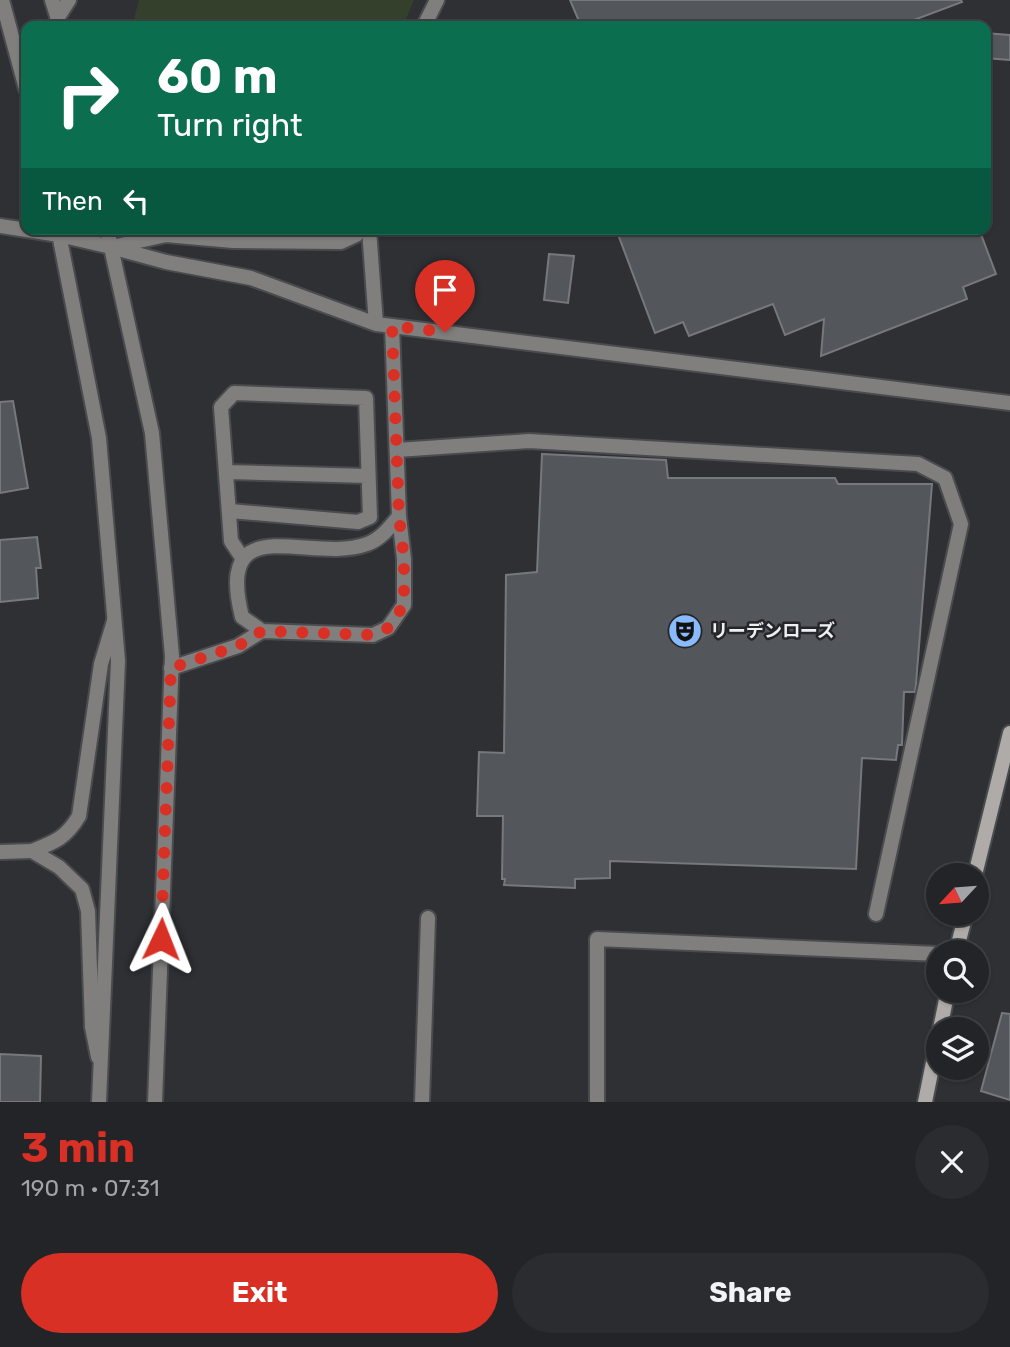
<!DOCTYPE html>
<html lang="en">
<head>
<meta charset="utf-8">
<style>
  :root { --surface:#222427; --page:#2a2c2f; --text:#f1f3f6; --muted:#a2a4a7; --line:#3f4144; --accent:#d93025 }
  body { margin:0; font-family:Rubik,"Noto Sans JP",sans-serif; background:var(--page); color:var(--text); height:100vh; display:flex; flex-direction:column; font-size:26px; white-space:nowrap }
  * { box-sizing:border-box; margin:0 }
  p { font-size:23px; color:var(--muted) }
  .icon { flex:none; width:38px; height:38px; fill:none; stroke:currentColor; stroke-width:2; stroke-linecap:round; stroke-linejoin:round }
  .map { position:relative; height:1102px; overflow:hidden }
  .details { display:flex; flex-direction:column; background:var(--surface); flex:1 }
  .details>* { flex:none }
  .top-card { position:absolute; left:21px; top:21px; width:970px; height:214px; border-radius:14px; box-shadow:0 2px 5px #0004,0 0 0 2px var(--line); background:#0b6e4f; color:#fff; overflow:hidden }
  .needle { width:46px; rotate:244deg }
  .controls { position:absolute; left:926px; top:863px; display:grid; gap:14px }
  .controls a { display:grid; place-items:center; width:63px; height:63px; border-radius:50%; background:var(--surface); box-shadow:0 2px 5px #0004,0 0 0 2px var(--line); font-size:35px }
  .pin { position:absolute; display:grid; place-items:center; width:60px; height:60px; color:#fff; margin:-72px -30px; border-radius:50% 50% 50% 0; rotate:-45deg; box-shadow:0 0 7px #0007 }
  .pin .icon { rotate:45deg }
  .me { position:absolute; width:77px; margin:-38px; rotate:2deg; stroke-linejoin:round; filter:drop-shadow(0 0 5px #0008) }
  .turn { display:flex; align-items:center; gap:24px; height:147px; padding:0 21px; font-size:32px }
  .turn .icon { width:91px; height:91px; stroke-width:2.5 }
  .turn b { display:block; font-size:49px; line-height:60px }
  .then { display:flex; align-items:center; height:66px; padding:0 21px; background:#0003; gap:14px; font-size:26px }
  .round { display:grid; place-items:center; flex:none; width:74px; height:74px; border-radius:37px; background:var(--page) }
  .headline { display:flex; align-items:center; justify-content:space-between; height:119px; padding:0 21px }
  h1 { font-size:42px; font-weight:700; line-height:52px; color:var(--accent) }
  .cta { display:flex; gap:14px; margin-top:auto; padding:14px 21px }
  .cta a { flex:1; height:80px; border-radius:42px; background:var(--accent); color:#fff; font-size:28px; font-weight:700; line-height:80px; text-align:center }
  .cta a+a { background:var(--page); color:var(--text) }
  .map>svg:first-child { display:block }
  .green { fill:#35402c }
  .building { fill:#53565a; stroke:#75787c; stroke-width:2 }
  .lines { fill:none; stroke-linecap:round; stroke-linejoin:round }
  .service-casing { stroke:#494b4e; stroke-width:18 }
  .minor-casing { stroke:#494b4e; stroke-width:18 }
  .tertiary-casing { stroke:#494b4e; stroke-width:18 }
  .secondary-casing { stroke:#494b4e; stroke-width:18 }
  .service { stroke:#807f7d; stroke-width:14 }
  .minor { stroke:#807f7d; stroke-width:14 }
  .tertiary { stroke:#807f7d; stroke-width:14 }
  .secondary { stroke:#aeaba8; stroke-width:14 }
  .route { stroke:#d93025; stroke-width:12; stroke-dasharray:0 21.6 }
  .labels { text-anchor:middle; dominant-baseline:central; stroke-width:5; stroke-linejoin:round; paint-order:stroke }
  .poi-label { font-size:18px; font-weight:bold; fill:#edeff1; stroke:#24262a; text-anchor:start }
</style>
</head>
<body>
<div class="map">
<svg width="1010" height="1102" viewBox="0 0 1010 1102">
  <rect width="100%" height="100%" fill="#2e3034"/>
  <path class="green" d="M139,0H414L403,26H132Z"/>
  <path class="building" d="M570,0H961L962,2L898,26H581Z
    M985,33L1010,35V60L985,58Z
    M616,229H979L996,274L963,287L967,299L821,356L824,319L785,335L773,304L689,336L683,322L655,333Z
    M549,254L574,256L568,303L544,300Z
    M13,401L28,488L0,493V402Z
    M542,454L666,460L668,478H835L838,484H932L916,684L915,692H904L902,745H898L896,760L862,758L856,869L610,861V878L575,879V888L504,885L505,879H502L503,816H477L479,752L504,753L506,575L537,572Z
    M37,537L41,568H36L38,598L0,602V540Z
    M1002,1013L1010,1014V1100L981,1091Z
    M0,1054L41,1056L40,1102H0Z"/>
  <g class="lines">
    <g class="service-casing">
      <path id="service" d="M392,326L399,516L404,559V605L388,628L373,635L262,631L242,617C214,505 310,565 367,544C381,539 390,527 399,516
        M397,450L529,441L918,464L945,478L961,524L876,914
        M227,472L368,476
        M230,511L358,522L370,517L366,398L234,393L221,407L231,541L243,559
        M171,668L238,646L262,631
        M0,852L32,851"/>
    </g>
    <g class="minor-casing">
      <path id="minor" d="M58,17L69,0
        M424,26L437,0
        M369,229L376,324
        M111,247L166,262L251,278L376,324L1010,403
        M112,247L166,235L233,241L341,242L356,235L359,229
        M32,851C55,842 66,838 79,816L101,664L114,621
        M32,851L59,867L82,889L88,911L92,1027L98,1057
        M422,1102L428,918
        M597,1102V939L938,954"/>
    </g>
    <g class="tertiary-casing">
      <path id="tertiary" d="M2,0L26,89
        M52,0L60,26
        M0,226L59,235L111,247
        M58,229L99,438L118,661L99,1102
        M107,229L152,433L172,656L155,1102"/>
    </g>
    <g class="secondary-casing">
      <path id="secondary" d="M975,875L1010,733
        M956,952L966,914
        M940,1029L948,990
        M925,1102L938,1038"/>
    </g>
    <use href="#service" class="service"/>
    <use href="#minor" class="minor"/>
    <use href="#tertiary" class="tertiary"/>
    <use href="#secondary" class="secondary"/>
  </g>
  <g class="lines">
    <path class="route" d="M161,939L171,668L238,646L262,631L373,635L388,628L404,605V559L399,516L392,326L445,332"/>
  </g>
  <defs>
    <g id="theatre-disc" transform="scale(1.75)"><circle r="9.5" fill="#88bafc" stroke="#24262a"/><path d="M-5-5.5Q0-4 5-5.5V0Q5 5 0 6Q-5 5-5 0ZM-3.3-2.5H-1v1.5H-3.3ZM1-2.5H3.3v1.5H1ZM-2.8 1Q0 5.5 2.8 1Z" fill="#111"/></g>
  </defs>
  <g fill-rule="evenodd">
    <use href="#theatre-disc" x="685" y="631"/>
  </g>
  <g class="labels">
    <g class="poi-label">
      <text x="710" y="631">リーデンローズ</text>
    </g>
  </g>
</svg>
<div class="controls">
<a><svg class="needle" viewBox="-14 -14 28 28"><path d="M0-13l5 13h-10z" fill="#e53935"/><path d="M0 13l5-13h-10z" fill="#a2a4a7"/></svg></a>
<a><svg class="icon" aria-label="search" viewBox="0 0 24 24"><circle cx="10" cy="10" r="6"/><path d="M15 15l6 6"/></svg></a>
<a><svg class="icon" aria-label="layers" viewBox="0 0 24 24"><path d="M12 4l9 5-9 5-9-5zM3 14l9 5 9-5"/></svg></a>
</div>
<div class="pin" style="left:445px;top:332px;background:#d93025"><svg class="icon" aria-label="arrive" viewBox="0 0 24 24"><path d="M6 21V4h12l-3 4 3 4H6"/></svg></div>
<svg class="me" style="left:161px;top:939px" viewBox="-20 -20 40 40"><path d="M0-17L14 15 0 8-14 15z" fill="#d93025" stroke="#fff" stroke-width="4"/></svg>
<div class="top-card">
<div class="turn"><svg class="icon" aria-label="right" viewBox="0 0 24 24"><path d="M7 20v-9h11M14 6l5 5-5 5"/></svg><div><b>60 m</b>Turn right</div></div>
<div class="then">Then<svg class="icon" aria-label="left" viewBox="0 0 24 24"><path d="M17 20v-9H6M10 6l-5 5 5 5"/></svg></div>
</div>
</div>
<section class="details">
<div class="headline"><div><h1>3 min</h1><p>190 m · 07:31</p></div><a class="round"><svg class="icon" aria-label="close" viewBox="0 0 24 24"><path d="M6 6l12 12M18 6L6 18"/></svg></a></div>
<div class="cta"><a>Exit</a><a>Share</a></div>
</section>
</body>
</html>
